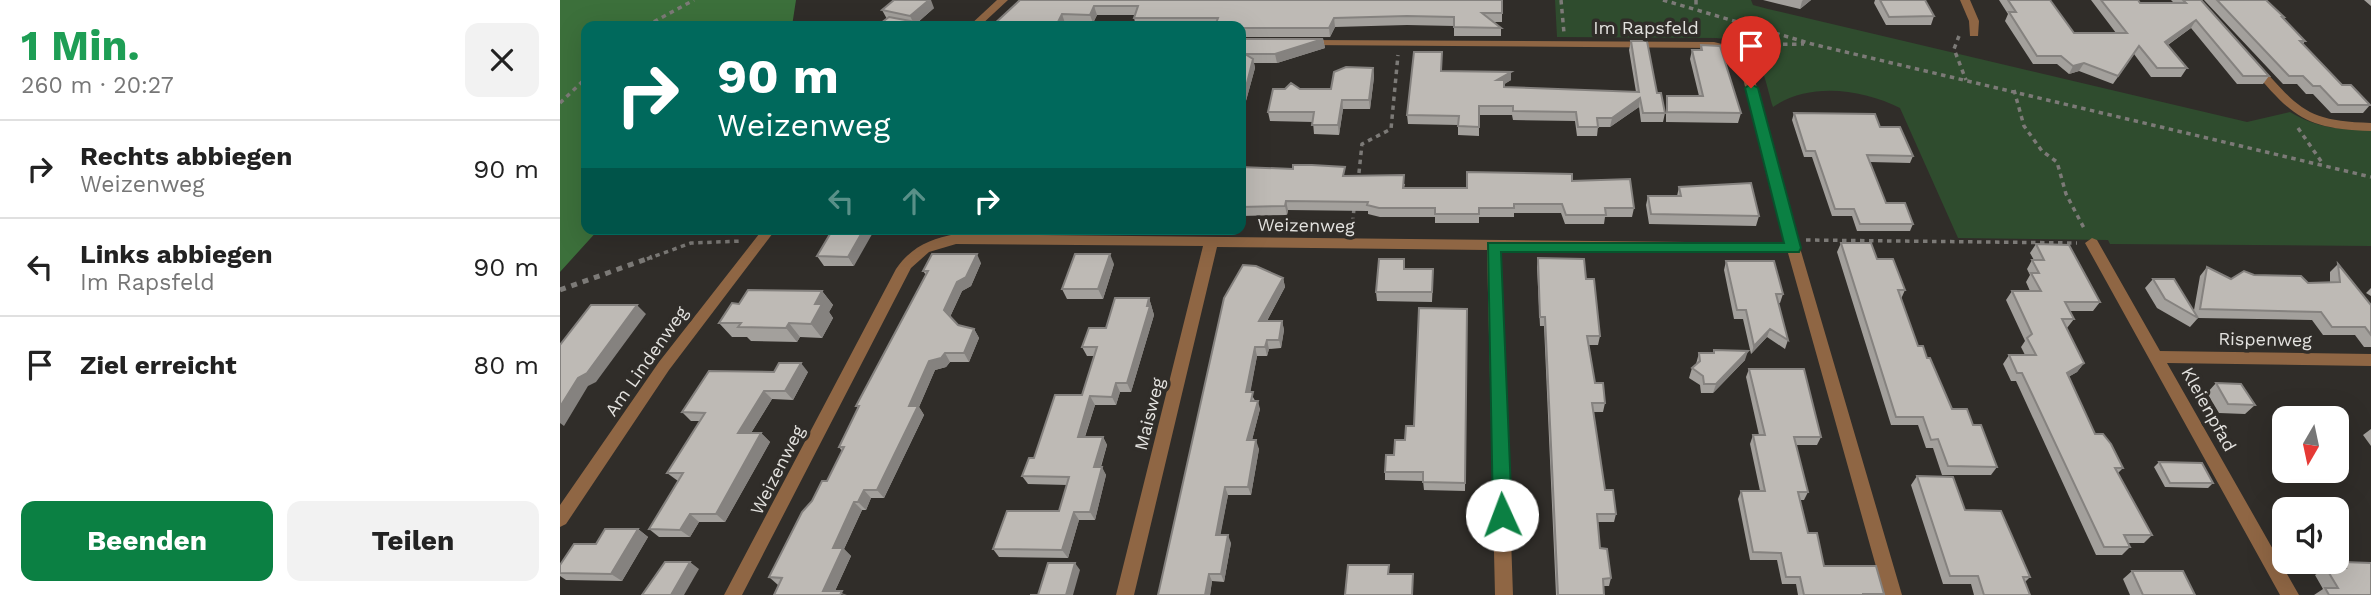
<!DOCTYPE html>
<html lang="de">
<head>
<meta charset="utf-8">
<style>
  :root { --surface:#fff; --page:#f2f2f2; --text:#222; --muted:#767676; --line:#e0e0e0; --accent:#0b8043 }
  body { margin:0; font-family:"Work Sans",sans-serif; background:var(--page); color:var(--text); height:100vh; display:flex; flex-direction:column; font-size:26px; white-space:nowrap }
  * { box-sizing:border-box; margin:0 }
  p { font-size:23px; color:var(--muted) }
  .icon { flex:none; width:38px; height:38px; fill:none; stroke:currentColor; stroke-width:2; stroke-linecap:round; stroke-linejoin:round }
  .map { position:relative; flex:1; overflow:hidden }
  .sheet { display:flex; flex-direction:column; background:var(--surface); width:560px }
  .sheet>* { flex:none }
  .top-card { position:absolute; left:21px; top:21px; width:665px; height:214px; border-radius:14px; box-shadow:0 7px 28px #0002; background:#00695c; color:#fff; overflow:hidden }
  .needle { width:46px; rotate:189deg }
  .buttons { position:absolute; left:1712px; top:406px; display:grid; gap:14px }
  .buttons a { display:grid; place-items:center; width:77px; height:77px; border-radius:14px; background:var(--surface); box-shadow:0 7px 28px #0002; font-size:35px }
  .pin { position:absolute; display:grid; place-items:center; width:60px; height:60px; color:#fff; margin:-72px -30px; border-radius:50% 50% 50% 0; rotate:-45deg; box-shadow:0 0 7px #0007 }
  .pin .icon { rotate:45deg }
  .me { position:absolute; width:77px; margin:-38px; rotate:358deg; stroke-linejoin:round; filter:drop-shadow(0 0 5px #0008) }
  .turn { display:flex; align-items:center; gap:24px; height:147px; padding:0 21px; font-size:32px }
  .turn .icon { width:91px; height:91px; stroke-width:2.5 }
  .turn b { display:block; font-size:49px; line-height:60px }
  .lanes { display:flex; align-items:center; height:66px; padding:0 21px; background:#0003; justify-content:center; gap:35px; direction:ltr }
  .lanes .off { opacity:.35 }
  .round { display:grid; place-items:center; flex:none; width:74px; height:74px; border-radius:14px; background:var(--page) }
  .summary { display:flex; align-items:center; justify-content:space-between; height:119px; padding:0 21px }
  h1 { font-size:42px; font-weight:700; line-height:52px; color:#1e9e55 }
  .cta { display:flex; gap:14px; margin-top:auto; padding:14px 21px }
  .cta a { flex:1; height:80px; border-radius:14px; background:var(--accent); color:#fff; font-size:28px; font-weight:700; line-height:80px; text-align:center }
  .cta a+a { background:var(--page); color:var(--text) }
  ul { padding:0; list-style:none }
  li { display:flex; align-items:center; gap:21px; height:98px; padding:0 21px; border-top:2px solid var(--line) }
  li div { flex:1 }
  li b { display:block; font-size:26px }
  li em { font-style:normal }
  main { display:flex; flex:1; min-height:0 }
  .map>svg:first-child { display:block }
  .green { fill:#2f4c2e }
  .forest { fill:#3c703b }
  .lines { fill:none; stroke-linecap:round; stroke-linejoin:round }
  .path-far1 { stroke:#7c7a77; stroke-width:3.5; stroke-dasharray:4.5 4.5; stroke-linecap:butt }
  .path { stroke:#7c7a77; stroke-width:5; stroke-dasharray:6 6; stroke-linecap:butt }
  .minor { fill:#8f6644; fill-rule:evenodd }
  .wall { fill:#a3a09c }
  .shaded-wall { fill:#85827f }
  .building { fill:#bebab5; stroke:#85827f; stroke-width:2 }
  .route { fill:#0b8043; stroke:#07532c; stroke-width:2 }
  .labels { text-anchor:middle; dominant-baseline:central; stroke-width:7; stroke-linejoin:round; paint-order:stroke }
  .street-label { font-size:18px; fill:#e3e2df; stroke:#302d29 }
</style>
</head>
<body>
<main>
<section class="sheet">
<div class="summary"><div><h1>1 Min.</h1><p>260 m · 20:27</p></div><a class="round"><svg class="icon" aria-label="close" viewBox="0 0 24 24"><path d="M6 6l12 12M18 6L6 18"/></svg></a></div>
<ul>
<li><svg class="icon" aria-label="right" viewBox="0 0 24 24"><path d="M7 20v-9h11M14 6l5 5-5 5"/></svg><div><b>Rechts abbiegen</b><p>Weizenweg</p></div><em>90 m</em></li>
<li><svg class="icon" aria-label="left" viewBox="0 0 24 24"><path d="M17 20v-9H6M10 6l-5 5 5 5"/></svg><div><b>Links abbiegen</b><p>Im Rapsfeld</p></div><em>90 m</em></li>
<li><svg class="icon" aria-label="arrive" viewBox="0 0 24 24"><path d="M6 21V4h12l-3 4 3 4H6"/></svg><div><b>Ziel erreicht</b></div><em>80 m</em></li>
</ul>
<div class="cta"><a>Beenden</a><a>Teilen</a></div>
</section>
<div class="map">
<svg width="1811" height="595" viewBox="0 0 1811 595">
  <rect width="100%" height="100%" fill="#302d29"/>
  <path class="green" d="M995,0H1191L1193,5L1208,9L1687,122L1730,112C1756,128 1781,130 1811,130V246L1550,244L1548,240L1398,238L1340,108C1301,89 1250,82 1213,107C1202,70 1202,43 1156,38L997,37Z"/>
  <path class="forest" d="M0,0H236L232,26H26V229H39L0,272Z"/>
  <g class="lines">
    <path class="path-far1" d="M1001,0L1004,33
      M1103,0L1252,44L1811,177
      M1136,0V9
      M1175,21V39
      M86,26L134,0
      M1399,36L1394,49L1406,80
      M1187,45L1244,44
      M1454,90L1464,126L1482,151L1497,162L1506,194L1525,230
      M0,103L26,78
      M1738,128L1763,164
      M798,182L802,144L831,129L838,55
      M792,231L794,208
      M1246,240L1517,243
      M87,259L131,243L183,241"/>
    <path class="path" d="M0,290L92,257"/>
    <path class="minor" d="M437,0H448L420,26H409Z
      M1400,0H1410L1419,21L1418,36H1410L1409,21Z
      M748,40L1154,42L1178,48L1190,62L1240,248L1342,595H1324L1228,253L941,250L953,595H935L927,250L657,247L574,595H556L643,246L396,244L369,252L351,268L182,595H164L336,269C351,247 370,239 396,234L1225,243L1179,63L1170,52L1154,48L744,45L743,43Z
      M1695,63L1699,64C1740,110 1747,121 1811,123V131C1745,129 1733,117 1691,68V64Z
      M203,229H216L109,370L6,524L0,527V505L99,362Z
      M1532,238L1537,240L1600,351L1811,354V366L1607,363L1739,595H1720L1525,243Z"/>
  </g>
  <path class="wall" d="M460,0H942V22H933L941,28V36H894V26L847,25L775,27L770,37H681V26H576L574,18L575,15H537L533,23H505Z
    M1203,0H1251L1240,9Z
    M1315,0H1365L1374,16L1371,25H1326L1314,3Z
    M1439,0H1490L1514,33H1556L1531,0H1578L1580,3H1614L1611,0H1641L1709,76L1703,84H1677L1631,28L1608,45L1627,68L1621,77H1591L1574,54L1553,84L1519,71L1509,74L1497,64H1473L1445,21L1448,14Z
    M1644,0H1706L1724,17L1723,19L1745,41L1743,44L1782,85L1810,105L1803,113H1771L1753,94H1746L1737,84H1723Z
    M1804,0H1811V6Z
    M374,8L357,23L327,19L322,10Z
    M681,39H763L765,48L717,63H694L695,68L684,108H681Z
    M1071,41L1097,93L1105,113L1103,122H1081L1079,107L1050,127H1038L1037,136H1017L1015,121L953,120L952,115H919V136L898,135V125L848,124L847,115L882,71L951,80L944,84V87L1076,92L1069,50Z
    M1141,45L1181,113L1178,123L1106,122V106L1107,96H1139L1130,59L1132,50H1140Z
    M813,68L814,77L810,109H783L779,135L754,134L753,122L710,121L708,112L740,89H771Z
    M1234,113L1320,127L1353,156L1350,163L1310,162L1326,203L1353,224L1350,231H1297L1292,216H1272L1252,157H1244L1232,120Z
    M681,167L733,169L845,184L844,188H907L1012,181L1074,208L1072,217H1045L1044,224H1005L1001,213H954V217H919V223H875V217H820L808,214V211L728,210L727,215L681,216Z
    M1119,187L1199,216L1196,226L1089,224L1086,205L1088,196H1117Z
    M273,229L294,266H264L257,256Z
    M1281,243L1317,259L1345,290L1341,299L1358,346L1367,358L1392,409L1413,425L1437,467L1431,475H1382L1373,448H1366L1358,425H1331L1277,252Z
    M1476,244L1540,302L1533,311H1510L1514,319L1507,328H1506L1524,363L1517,372L1508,377L1535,434L1563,468L1558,473L1592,535L1584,543H1568L1570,547L1562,555H1536L1456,381H1451L1443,364L1449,355H1465L1461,347L1465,341L1446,300L1452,291H1470L1466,282L1470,275L1467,269L1472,260H1474L1470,253Z
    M978,258L1026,279L1040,336L1038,345H1029L1035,383L1045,403L1043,412H1033L1045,490L1056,514L1054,522H1038L1040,548L1051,578L1049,586H1043L1044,595H996L984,326H980L977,267Z
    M1166,261L1223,294L1220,303H1218L1228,340L1225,349L1207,337L1191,354L1183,319H1174L1164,270Z
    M421,263L411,286L402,291L390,317L398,325L414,329L419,338L409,362H390L386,367L375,370L359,407L364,415L324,498H311L306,510H302L284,549L291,556L275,591L287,595L218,585L209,577L252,501L267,481L282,451L279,447L298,408L296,406L366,275L363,271Z
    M554,264L543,299H507L502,289Z
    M1778,264L1811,305V347H1804L1795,335H1763L1752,320L1638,318L1630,327L1597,308L1585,288L1593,279L1634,310L1640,276L1647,267L1671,279L1694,275L1748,283H1770V272Z
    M696,266L723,278L725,287L707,321H722L724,330L721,348L709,349L707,356H697L690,392L700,409L692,440L699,449L691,495H668L660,535L671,543L664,582L652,581L650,595H598Z
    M845,269L873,279L872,302L817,301L816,292Z
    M1811,288V296L1806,293Z
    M262,291L273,305L269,312L273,318L262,338L240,337L237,342L191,341L187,337H172L159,323L179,304Z
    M589,298L594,315L571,392H560L556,405H535L525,437H543L547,445L541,467L546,475L535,520H519L508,558L439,557L433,549L499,511L507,485L468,484L462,476L474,458L522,395L535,356H527L522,347L546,328Z
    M907,309L905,491L864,490L863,481L825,480V472L834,455L854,426Z
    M1154,350L1185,360L1153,393H1141L1140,385L1129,378L1132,368L1136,364L1139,353H1153Z
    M1189,369L1261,437L1257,445H1236L1248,492L1244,500H1240L1248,533L1264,566L1324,594L1323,595H1238L1236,584H1222L1217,560H1190L1178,499L1181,491H1200L1190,444L1193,435H1199L1186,377Z
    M214,372H248L233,400L212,399L191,433H201L210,442L165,522H139L130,537H99L89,529L118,481L107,473L140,421H131L122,412Z
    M1656,383L1695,405L1685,414L1659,413L1647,393Z
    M1811,429V446L1803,435Z
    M1599,462L1653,483L1648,488L1605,487L1594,467Z
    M1357,476L1405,510L1470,577L1465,582L1470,595H1414L1411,584H1383L1351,485Z
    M78,529L88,537L62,581L6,580L0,576V565L36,544Z
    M1783,562L1811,595H1754L1763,589L1755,575L1766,568H1774Z
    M1572,571L1635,595H1570L1563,579Z"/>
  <path class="shaded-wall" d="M369,0H371L374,8L357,23L359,26H351L354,24L350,16Z
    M1243,0H1251L1240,9L1242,1Z
    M534,6L537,15L533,23L530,15Z
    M502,14L505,23L504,26H496Z
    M774,18L775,27L770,37L769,28Z
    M1636,20L1631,28L1600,50L1605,42Z
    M763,39L765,48L717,63L715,54Z
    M693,59L695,68L684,108L683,99Z
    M1524,63L1519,71L1509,74L1513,66Z
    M813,68L814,77L810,109L809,100Z
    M951,72V80L937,89V80Z
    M1080,98L1079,107L1050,127L1052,118Z
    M782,100L783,109L779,135L778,125Z
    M726,201L728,210L727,215L725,206Z
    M304,229H315L294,266L288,257Z
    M417,254L421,263L411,286L402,291L389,319L384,310L397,282Z
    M550,254L554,264L543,299L538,289Z
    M723,278L725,287L702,330L699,321Z
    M262,291L273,305L269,312L273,318L262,338L251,324L255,304Z
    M589,298L594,315L571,392L567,383Z
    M77,305L86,314L36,382L28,386L4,426L0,423V407L18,378Z
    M722,321L724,330L721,348L719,340Z
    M229,323L240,337L237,342L226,328Z
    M414,329L419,338L409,362L404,353Z
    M1210,329L1207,337L1191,354L1194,346Z
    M707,340L709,349L707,356L705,347Z
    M695,347L697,356L689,400L686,392Z
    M1188,351L1185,360L1153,393L1156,384Z
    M385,353L390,362L386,367L375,370L359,407L364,415L324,498L317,490L349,406L369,361Z
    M241,363L248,372L233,400L225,391Z
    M1524,363L1517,372L1500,382L1507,373Z
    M556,383L560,392L556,405L552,397Z
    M204,391L212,399L186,441L178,433Z
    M530,396L535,405L522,445L518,437Z
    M698,401L700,409L690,448L687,440Z
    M201,433L210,442L165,522L156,514Z
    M543,437L547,445L538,475L534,467Z
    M696,440L699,449L691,495L688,487Z
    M542,467L546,475L535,520L530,512Z
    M665,487L668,495L659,543L656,535Z
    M304,490L311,498L306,510L298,502Z
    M294,502L302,510L284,549L291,556L273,595L263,591L273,548Z
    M514,512L519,520L508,558L502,550Z
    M130,514L139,522L130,537L120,530Z
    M78,529L88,537L62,581L51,574Z
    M668,535L671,543L664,582L661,574Z
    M130,562L139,569L124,595H111Z
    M515,563L520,570L513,595H506Z
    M649,574L652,581L650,595H645Z"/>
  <path class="building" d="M334,0H369L350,16L322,10Z
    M460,0H942V13H922L941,28L894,27V17L847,16L774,18L769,28H681V26H655L658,18H574L578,6H534L530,15L502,14L496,26H432Z
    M1320,0H1365L1374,16L1329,17Z
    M1448,0H1490L1514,33H1567L1541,0H1578L1580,3H1626L1623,0H1641L1709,76H1683L1636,20L1605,42L1627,68H1597L1579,46L1558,76L1524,63L1513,66L1501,56H1477L1449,12H1456Z
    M1657,0H1706L1724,17H1722L1745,41H1740L1782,85H1791L1810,105H1778L1760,86H1753L1743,76H1729Z
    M329,17L356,22L351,26H317Z
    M681,39H763L715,54H685L693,59L683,99H681Z
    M1071,41H1087L1097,93H1101L1105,113H1083L1080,98L1052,118H1037L1038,127H1018L1016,112L953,111V106H919V127L898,126L899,116L847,115L854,52H882L881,71L951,72L937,80H944V87L1079,92Z
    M1141,45L1160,46L1181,113L1107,112V96H1143L1132,50H1142Z
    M786,67L813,68L809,100H782L778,125H752L754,112H708L713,89H725L731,83L740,89H771L774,72Z
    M1234,113L1315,114L1320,127H1340L1353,156L1307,155L1326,203H1345L1353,224H1300L1294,209H1275L1255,151H1246Z
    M733,165H752L785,167L783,176L844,175L843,188H907V172L1012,174V181L1070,179L1074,208H1045L1046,215H1006L1002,204H954V208H919V214H875V208H819L807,205L808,202L726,201L725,206L681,207V167L733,169Z
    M1191,183L1199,216L1091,214L1088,196H1121L1119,187Z
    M273,229H304L288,257L257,256Z
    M1281,243H1311L1317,259H1333L1345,290H1338L1358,346H1363L1367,358H1370L1392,409H1407L1413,425H1421L1437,467L1388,466L1378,439L1371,440L1363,417H1336Z
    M1476,244L1509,245L1540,302H1505L1514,319H1502L1524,363L1507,373L1535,434H1543L1551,444L1563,468H1555L1592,535H1564L1570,547H1544L1462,373H1457L1449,355H1476L1467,338L1472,334L1452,291H1481L1471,273H1479L1472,260H1484Z
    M372,254H417L406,277L397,282L384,310L398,325L414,329L404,353H385L381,358L369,361L349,406H358L317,490H304L298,502H294L273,548H283L263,591H282L280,595H214L222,578L209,577L242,512L252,501L262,481H267L284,447H279L299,406H296L368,271H363Z
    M515,254H550L538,289H502Z
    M978,258L1024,259L1026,279H1034L1040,336H1027L1035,383H1043L1045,403H1032L1045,490H1053L1056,514H1037L1040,548L1047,549L1051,578L1043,579L1044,595H998L985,317H980Z
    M819,259H844V269H873L872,292H816Z
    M1166,261H1214L1223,294H1216L1228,340L1210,329L1194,346L1186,310H1177Z
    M1778,264L1811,305V335L1805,327H1772L1761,312L1640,309L1647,267L1671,279L1684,271L1694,275L1741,276L1748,283L1780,282Z
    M683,265L696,266L723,278L699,321H722L719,340H707L705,347H695L686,392H693L691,401H698L687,440H696L688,487H665L656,535H668L661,574H649L645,595H598L664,298Z
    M1593,279H1614L1638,318L1605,299Z
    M188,290L262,291L255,304H262L251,324L229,323L226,328L178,327L181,323H159L172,303L179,304Z
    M555,298H589L587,306H590L567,383H556L552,397L530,396L518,437H543L534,467H542L530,512H514L502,550L433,549L447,511H499L509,477L462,476L469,458H474L495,395H522L537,347H522L529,328H546Z
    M31,305H77L27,373L18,378L0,407V345Z
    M859,308L907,309L905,483L863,482V472H825L826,455H834L835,440H845L846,426H854Z
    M1154,350L1188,351L1156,384H1144L1143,376L1132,368L1140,361L1139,353H1154Z
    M219,363H241L225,391H204L178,433H201L156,514H130L120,530L89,529L123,473H107L145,413L122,412L149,371L214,372Z
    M1189,369H1244L1261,437H1234L1248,492H1238L1248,533H1257L1264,566H1316L1324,594H1303V595H1244L1240,577H1226L1221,553L1193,552L1181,491H1205L1193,435H1205Z
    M1656,383L1681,384L1695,405L1668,404Z
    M1599,462L1642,463L1653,483H1610Z
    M1357,476L1393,477L1405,510L1441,511L1470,577H1463L1470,595H1424L1418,576H1390Z
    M45,529H78L51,574L0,573V565L14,544H36Z
    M105,562H130L111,595H82Z
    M1783,562L1811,563V595H1769L1765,588H1778L1766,568H1786Z
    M488,563H515L506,595H470H478Z
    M788,565H829L828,574H853L852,595H785Z
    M1572,571H1623L1635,595H1583Z"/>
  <path class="route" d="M1191,84L1198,88L1241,248L1239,252H941L952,515L949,521L942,523L935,521L933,515L928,243H1224L1185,88Z"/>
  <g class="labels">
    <g class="street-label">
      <text x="1086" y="27">Im Rapsfeld</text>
      <text transform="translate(746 225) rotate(1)">Weizenweg</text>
      <text transform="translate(1705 339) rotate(1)">Rispenweg</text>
      <text transform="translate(86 361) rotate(-55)">Am Lindenweg</text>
      <text transform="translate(1649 409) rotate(61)">Kleienpfad</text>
      <text transform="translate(589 414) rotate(-76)">Maisweg</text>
      <text transform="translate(217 470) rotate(-63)">Weizenweg</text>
    </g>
  </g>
</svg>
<div class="buttons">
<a><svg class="needle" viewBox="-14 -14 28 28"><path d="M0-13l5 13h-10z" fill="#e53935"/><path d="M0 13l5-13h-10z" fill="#767676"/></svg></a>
<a><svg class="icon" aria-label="sound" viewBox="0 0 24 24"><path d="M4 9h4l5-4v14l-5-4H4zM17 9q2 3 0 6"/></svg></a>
</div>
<div class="pin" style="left:1191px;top:88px;background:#d93025"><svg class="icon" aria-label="arrive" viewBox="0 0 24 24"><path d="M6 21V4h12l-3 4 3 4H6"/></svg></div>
<svg class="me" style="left:942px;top:515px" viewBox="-20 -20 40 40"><circle r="19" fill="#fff"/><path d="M0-13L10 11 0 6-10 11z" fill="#0b8043"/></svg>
<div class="top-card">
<div class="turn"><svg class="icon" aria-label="right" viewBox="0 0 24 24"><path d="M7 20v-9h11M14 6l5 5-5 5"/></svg><div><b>90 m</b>Weizenweg</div></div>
<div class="lanes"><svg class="icon off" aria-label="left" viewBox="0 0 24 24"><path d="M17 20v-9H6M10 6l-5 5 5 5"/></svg><svg class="icon off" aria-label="ahead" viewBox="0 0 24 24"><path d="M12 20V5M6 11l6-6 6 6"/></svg><svg class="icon" aria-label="right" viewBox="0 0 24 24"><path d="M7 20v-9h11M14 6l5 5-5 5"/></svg></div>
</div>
</div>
</main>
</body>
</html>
